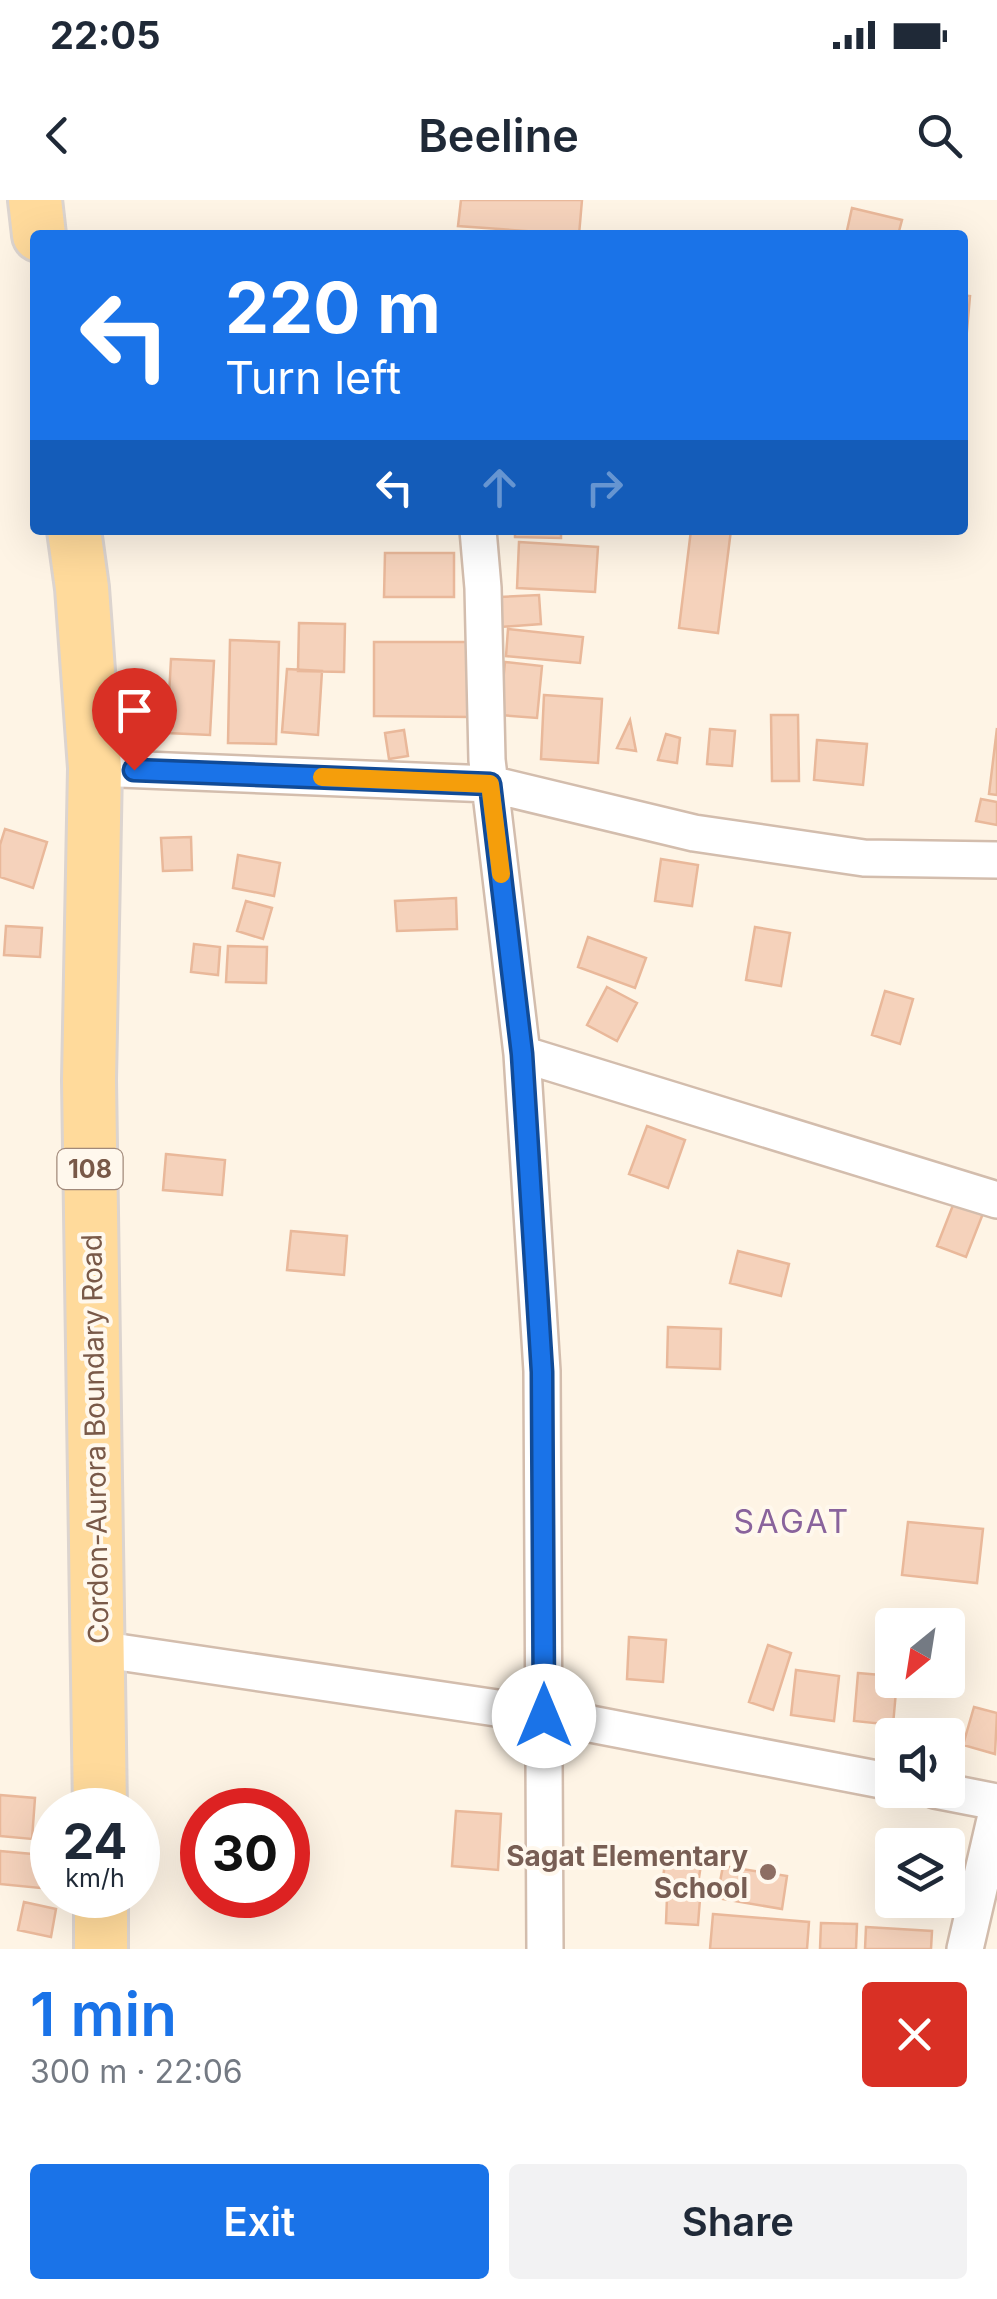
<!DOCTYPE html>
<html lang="en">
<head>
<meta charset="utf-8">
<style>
  :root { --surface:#fff; --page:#f2f2f3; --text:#1f2937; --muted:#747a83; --accent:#1a73e8 }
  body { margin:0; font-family:Inter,sans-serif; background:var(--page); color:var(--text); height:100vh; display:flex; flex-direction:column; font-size:38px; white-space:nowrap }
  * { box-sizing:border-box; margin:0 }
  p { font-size:32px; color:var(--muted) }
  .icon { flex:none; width:55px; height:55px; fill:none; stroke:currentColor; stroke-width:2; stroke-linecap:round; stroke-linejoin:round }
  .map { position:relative; height:1749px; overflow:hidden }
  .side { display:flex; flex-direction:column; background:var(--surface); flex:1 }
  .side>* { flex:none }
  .hud { position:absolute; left:30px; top:30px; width:938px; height:305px; border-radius:10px; box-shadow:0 10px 40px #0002; background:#1a73e8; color:#fff; overflow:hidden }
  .needle { width:65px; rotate:210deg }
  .controls { position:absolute; left:875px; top:1408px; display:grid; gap:20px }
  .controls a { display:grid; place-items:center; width:90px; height:90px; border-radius:10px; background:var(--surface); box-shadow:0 10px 40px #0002; font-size:50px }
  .speed { position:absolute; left:30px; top:1588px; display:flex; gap:20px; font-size:50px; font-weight:700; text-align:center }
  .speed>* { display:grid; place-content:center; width:130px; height:130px; border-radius:50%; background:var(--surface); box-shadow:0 10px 40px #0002; line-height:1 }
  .speed small { font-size:25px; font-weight:400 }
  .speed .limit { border:15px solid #d22; background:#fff; color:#111 }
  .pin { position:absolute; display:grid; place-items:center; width:85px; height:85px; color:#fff; margin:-102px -42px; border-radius:50% 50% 50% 0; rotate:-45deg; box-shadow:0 0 10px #0007 }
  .pin .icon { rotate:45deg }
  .me { position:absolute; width:110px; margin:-55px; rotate:0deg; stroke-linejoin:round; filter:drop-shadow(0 0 8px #0008) }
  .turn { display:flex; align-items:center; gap:35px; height:210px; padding:0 30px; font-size:45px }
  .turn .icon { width:130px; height:130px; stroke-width:2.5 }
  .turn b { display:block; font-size:70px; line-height:85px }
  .lanes { display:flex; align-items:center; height:95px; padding:0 30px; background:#0003; justify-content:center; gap:50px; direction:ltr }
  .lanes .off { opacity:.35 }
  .round { display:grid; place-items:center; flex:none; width:105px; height:105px; border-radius:10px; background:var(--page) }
  .overview { display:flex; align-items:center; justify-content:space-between; height:170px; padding:0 30px }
  h1 { font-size:60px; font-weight:600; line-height:75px; color:var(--accent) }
  .primary-button { display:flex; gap:20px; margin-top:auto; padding:20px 30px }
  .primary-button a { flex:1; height:115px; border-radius:10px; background:var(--accent); color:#fff; font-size:40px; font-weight:600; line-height:115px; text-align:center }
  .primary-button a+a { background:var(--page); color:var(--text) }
  .status { display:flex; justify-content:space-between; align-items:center; height:70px; padding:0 50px; background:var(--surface); direction:ltr }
  .status svg { height:28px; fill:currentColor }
  header { display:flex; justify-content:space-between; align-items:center; height:130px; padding:0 30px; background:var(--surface); font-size:45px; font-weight:600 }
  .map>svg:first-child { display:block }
  .building { fill:#f5d2bb; stroke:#e9b89a; stroke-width:2.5 }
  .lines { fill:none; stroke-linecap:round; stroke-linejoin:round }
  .minor-casing { stroke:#d3bdad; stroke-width:40 }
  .primary-casing { stroke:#dcd4cf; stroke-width:58 }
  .minor { stroke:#fff; stroke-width:35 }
  .primary { stroke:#ffda9b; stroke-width:52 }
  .route-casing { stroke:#114b97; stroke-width:25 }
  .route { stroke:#1a73e8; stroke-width:18 }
  .slow { stroke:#f59e0b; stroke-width:18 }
  .education-dot { fill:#8d6e63; stroke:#fff8ed; stroke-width:4 }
  .labels { text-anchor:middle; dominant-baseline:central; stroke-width:8; stroke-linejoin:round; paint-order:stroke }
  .shield { fill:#fff8ed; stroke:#a1897a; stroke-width:2.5 }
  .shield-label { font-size:25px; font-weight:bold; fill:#795948 }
  .street-label { font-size:28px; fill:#795948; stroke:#fff8ed }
  .education-label { font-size:28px; font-weight:bold; fill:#785e54; stroke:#fff8ed; text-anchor:end }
  .quarter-label { font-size:32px; letter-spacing:2.5px; fill:#89639c; stroke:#fff8ed }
</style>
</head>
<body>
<div class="status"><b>22:05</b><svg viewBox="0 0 49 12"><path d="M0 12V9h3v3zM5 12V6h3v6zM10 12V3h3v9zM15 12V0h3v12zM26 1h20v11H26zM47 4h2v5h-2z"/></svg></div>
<header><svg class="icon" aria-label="back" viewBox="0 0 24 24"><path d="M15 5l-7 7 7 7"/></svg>Beeline<svg class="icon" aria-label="search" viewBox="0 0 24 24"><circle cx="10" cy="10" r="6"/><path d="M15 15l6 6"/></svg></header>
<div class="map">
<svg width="997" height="1749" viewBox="0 0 997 1749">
  <rect width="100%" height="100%" fill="#fef4e5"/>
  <path class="building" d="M461,0H582L579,35L458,26Z
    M852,8L902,20L898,35H846Z
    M962,95L970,96L965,153H962Z
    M515,330H561V338L515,337Z
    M691,330H731L718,433L679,428Z
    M519,342L598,347L595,392L517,388Z
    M385,353H454V397H384Z
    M539,395L541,424L501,427L500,397Z
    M299,423L345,424L344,472L298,471Z
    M508,429L583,437L580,463L506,456Z
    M230,440L279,442L276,544L228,543Z
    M374,442H472L471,517L374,516Z
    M171,459L214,461L210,535L167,533Z
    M505,462L542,466L537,518L500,515Z
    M287,469L322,471L318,535L282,532Z
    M544,495L602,499L598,563L541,559Z
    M771,515H798L799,581H772Z
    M630,520L636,551L617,548Z
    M997,528V595L989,594Z
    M710,529L735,531L732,566L707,564Z
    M404,530L408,556L389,559L385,533Z
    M666,534L680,538L677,563L658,560Z
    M817,540L867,544L863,585L814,580Z
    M981,599L997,602V625L976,621Z
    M5,629L47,642L33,688L0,677V645Z
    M191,637L192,670L163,671L161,638Z
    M238,655L280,663L274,696L233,688Z
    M661,659L698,665L692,706L655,701Z
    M456,698L457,729L397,731L395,701Z
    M246,701L272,708L263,739L237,731Z
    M6,726L42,728L40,757L4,755Z
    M755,727L790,733L781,786L746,780Z
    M588,737L646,758L635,788L578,767Z
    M194,744L220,747L218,775L191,772Z
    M228,746L267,747L266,783L226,782Z
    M607,787L637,803L617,841L587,825Z
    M885,791L913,799L900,844L872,835Z
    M647,926L685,940L668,988L629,974Z
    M166,954L225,960L222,995L163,990Z
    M955,1000L984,1011L966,1057L937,1046Z
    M291,1031L347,1036L344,1075L287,1070Z
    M738,1051L789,1064L781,1096L730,1083Z
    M668,1127L721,1129L720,1169L667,1167Z
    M908,1322L983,1329L977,1383L902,1375Z
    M629,1437L666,1440L663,1482L627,1479Z
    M768,1445L791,1453L773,1510L749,1502Z
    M796,1470L839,1476L834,1521L791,1515Z
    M858,1473L892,1476V1480H897L893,1525L854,1521Z
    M974,1507L997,1513L995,1554L963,1545Z
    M0,1595L35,1598L32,1639L0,1636Z
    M456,1611L501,1614L498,1670L452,1666Z
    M0,1651L43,1655L40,1688L0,1684Z
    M666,1653L702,1658L698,1684L663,1679Z
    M723,1666L787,1676L782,1709L717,1698Z
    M667,1697L700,1699L698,1725L666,1723Z
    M24,1702L56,1709L51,1737L18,1730Z
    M713,1714L809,1722L807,1749H710Z
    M821,1723L857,1724L856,1749H820Z
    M866,1727L932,1731L931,1749H865Z"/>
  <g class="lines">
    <g class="minor-casing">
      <path id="minor" d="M478,330L483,388L487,560L522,854L542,1171L545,1749
        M95,568L490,584L694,633L864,658L997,660
        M522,854L997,1000
        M98,1449L544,1515L892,1582
        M935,1590L997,1602
        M965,1749L997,1611"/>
    </g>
    <g class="primary-casing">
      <path id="primary" d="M35,0L39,35
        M74,330L82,388L95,568L89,880L100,1610
        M101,1695V1749"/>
    </g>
    <use href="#minor" class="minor"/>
    <use href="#primary" class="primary"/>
  </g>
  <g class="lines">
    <g class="route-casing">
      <path id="route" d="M134,570L490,584L522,854L542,1172L544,1516"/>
    </g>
    <use href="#route" class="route"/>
    <path class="slow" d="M322,577L490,584L501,674"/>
  </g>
  <circle class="education-dot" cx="768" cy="1672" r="10"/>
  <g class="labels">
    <rect class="shield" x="57.5" y="949" width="65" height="40" rx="8"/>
    <g class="shield-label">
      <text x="90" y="969">108</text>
    </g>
    <g class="street-label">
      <text transform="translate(95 1239) rotate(-91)">Cordon-Aurora Boundary Road</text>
    </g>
    <g class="education-label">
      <text x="748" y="1656">Sagat Elementary<tspan x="748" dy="32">School</tspan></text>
    </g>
    <g class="quarter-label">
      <text x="792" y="1321">SAGAT</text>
    </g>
  </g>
</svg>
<div class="controls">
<a><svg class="needle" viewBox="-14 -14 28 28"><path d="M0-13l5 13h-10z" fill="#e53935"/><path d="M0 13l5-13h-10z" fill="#747a83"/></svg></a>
<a><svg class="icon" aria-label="sound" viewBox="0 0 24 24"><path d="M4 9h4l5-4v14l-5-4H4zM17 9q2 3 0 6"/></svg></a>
<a><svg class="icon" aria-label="layers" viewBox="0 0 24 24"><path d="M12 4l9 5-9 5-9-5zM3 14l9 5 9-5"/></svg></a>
</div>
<div class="speed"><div>24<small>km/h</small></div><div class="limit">30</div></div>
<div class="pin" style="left:134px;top:570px;background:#d93025"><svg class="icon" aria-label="arrive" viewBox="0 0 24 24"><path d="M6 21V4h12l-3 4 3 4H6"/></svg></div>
<svg class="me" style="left:544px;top:1516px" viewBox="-20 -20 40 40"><circle r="19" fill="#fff"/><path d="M0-13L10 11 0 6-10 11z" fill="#1a73e8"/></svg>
<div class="hud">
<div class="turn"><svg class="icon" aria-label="left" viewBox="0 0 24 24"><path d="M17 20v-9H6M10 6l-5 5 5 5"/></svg><div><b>220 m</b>Turn left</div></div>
<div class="lanes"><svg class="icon" aria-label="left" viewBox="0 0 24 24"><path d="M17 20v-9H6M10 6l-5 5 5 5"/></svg><svg class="icon off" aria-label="ahead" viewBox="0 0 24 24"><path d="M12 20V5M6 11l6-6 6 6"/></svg><svg class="icon off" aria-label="right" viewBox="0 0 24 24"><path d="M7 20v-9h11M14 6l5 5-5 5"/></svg></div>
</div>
</div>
<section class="side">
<div class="overview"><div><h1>1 min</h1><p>300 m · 22:06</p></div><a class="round" style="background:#d93025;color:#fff"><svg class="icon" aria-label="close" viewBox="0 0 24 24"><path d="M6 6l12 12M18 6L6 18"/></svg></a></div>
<div class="primary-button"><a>Exit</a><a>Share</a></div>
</section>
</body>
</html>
